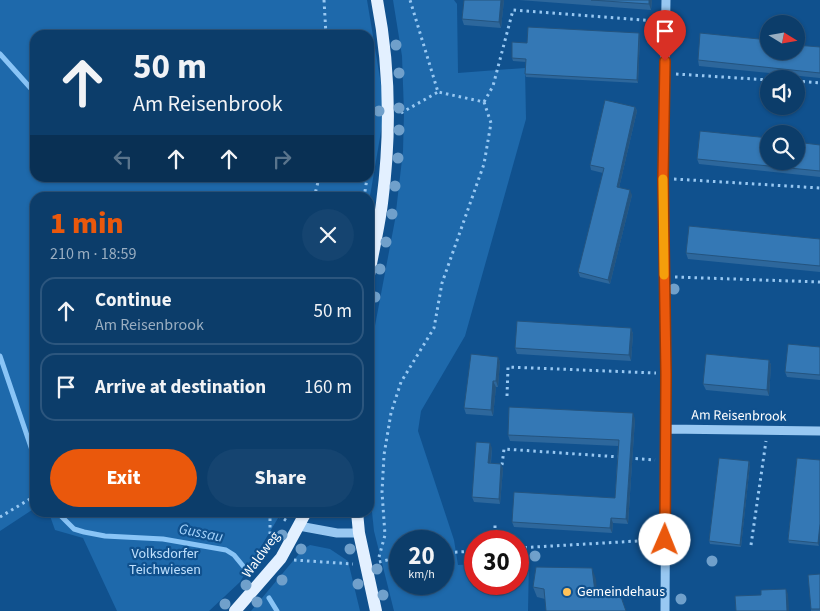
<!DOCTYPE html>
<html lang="en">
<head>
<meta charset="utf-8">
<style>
  :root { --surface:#0c3d6a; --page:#154470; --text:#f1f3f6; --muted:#9aaec1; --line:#2c567e; --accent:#ea580c }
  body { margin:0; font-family:"Source Sans 3",sans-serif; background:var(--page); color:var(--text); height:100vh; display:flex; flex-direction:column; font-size:19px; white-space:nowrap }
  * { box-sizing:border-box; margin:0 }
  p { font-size:16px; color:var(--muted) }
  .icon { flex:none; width:28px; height:28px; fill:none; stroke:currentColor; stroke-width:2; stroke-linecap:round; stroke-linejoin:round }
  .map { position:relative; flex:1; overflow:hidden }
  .drawer { position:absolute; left:30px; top:192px; width:344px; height:325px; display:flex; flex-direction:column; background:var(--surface); border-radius:15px; box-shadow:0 1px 4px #0004,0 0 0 1px var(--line) }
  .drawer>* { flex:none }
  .hud { position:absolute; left:30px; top:30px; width:344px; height:152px; border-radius:15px; box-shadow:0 1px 4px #0004,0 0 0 1px var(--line); background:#0c3d6a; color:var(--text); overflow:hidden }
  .needle { width:32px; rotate:101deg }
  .fabs { position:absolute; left:760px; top:15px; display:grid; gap:10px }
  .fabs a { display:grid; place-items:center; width:45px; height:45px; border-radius:50%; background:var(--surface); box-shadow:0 1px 4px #0004,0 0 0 1px var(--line); font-size:25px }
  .speed { position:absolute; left:389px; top:530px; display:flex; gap:10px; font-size:25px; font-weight:700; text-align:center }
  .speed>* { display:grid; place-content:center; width:65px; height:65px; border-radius:50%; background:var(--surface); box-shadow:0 1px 4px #0004,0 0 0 1px var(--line); line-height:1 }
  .speed small { font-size:12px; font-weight:400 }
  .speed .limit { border:8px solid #d22; background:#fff; color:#111 }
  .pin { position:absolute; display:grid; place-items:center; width:42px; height:42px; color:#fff; margin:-51px -21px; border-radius:50% 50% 50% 0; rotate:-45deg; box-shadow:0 0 5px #0007 }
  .pin .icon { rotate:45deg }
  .me { position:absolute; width:55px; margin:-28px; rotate:1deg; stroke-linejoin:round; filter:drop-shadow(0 0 4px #0008) }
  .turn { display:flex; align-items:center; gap:18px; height:105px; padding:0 20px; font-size:22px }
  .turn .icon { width:65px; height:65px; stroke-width:2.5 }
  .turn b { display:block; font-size:35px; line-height:42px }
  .lanes { display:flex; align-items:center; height:48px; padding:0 20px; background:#0003; justify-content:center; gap:25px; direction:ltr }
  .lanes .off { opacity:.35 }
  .round { display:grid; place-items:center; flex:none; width:52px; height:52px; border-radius:26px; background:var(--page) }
  .head { display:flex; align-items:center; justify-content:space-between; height:85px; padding:0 20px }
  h1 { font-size:30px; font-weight:800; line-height:38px; color:var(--accent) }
  .action { display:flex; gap:10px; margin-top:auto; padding:10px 20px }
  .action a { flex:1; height:58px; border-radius:30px; background:var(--accent); color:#fff; font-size:20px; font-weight:800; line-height:58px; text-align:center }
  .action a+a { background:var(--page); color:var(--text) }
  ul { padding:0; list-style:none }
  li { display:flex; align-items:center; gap:15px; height:68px; margin:0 10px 8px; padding:0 10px; border:2px solid var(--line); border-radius:15px }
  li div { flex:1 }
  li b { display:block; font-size:19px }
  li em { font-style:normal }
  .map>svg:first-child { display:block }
  .green { fill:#1e69ab; fill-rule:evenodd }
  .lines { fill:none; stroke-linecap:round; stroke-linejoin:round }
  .stream { stroke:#89c4f6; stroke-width:5 }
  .path { stroke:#98c8f2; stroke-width:3; stroke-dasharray:2.5 4; stroke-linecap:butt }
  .minor { stroke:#98c8f2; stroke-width:9 }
  .major { stroke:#e3f0ff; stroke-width:12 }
  .tree { fill:#70a0cb }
  .wall { fill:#2d679c }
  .shaded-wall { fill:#24547f }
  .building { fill:#3478b5; stroke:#24547f }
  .route-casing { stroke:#983908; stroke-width:12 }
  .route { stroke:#ea580c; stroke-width:9 }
  .slow { stroke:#f59e0b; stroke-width:9 }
  .poi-dot { fill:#ffc259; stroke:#10518e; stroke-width:2 }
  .labels { text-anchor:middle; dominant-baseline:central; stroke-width:4.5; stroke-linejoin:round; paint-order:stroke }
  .street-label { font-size:14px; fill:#fff; stroke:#10518e }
  .park-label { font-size:14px; fill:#bfe0fd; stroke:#10518e }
  .poi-label { font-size:14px; fill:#fff; stroke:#10518e; text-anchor:start }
  .water-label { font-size:15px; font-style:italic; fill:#a4d2fa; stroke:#10518e }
</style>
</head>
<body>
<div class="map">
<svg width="820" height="611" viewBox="0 0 820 611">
  <rect width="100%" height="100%" fill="#10518e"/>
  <path class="green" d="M0,0H367L385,108L369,202V198H35V508L0,531ZM35,35H369V178H35Z
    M393,0H454L457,4L458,73L525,68L526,119L465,336L421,411L418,431L454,540L458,565L475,564V584H518V561H529L528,611H394L374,531L369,483V369L374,331L395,220L403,151L404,113L402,56ZM442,541V584H400V541Z
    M49,513V512L281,513L240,582L209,611H117L83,538L55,530Z
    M310,545L330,549L348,561L360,611H251L303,549Z"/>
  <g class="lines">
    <path class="stream" d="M0,54L35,93
      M0,356L35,459
      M57,512L74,529L84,532L105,536L163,539L226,550L234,555L248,572
      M269,598L277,611"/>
    <path class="path" d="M324,0L326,35
      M676,74L769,80
      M796,81L820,83
      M484,102L493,86L513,10L655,21
      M401,113L438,92
      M369,161L372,138
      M674,179L820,188
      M314,198L319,178
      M364,198L367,178
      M675,277L820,282
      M507,396L508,367L656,373
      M629,458L655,460
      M502,465L504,449L620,457
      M270,512V545L273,548
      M273,512L287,521
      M0,517L35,496
      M495,541V524
      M751,545L766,441
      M518,548L654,540
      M442,553L475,551
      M379,557L385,535L382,492L384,455L391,413L401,382L434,328L442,283L484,164L491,123L484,102L438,92L410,0
      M294,560L353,564
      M379,562L400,557"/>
    <path class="minor" d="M666,0L663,178L666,429L820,431
      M299,526L337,533H359
      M665,611L666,429"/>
    <path class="major" d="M369,275C373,251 379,227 382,203C391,135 390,67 377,0
      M357,512L359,533L376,611
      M235,611L281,558L306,512"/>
  </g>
  <g class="tree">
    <circle cx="396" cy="45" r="5.5"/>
    <circle cx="399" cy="73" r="5.5"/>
    <circle cx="399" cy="108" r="5.5"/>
    <circle cx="379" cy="111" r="5.5"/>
    <circle cx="399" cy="130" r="5.5"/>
    <circle cx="398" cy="158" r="5.5"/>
    <circle cx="395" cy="186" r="5.5"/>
    <circle cx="392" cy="214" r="5.5"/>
    <circle cx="386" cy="242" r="5.5"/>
    <circle cx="380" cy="269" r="5.5"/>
    <circle cx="674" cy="289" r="5.5"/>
    <circle cx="375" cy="297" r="5.5"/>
    <circle cx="282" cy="535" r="5.5"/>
    <circle cx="301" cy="549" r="5.5"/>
    <circle cx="350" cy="549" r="5.5"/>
    <circle cx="535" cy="556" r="5.5"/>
    <circle cx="712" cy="561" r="5.5"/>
    <circle cx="377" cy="569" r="5.5"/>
    <circle cx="282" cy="580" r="5.5"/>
    <circle cx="358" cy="584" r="5.5"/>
    <circle cx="246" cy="585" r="5.5"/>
    <circle cx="383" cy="595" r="5.5"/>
    <circle cx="681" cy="599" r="5.5"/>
    <circle cx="257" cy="602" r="5.5"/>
    <circle cx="225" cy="604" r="5.5"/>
  </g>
  <path class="wall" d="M464,0H504L501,28L464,25L462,19Z
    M519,0H652L651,10Z
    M639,33L640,36L638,83L526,77L525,74L526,62L513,61L512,58L527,43Z
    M820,47V78L699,66L698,60L769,51Z
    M635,107L637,111L619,188L632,195L610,284L580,277L578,272L603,173L591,170L590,165Z
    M820,145V177L699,164L697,159L769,161Z
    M820,239V272L688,259L686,253Z
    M631,328L633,334L631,361L517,354L515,348Z
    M820,347V380L787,377L785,372Z
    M498,357L500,362L498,387H496L493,416L466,414L464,408Z
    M769,360L771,365L769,396L706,390L703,384Z
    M635,419L628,524L613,523L612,533L514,527L512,522L615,498L618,446L510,441L508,435Z
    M492,448L491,463L501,464L503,469L500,504L474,502L472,497Z
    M797,458L819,546L789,543L788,540Z
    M749,461L750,464L741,547L710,544L709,541Z
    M820,574V611H811V609Z
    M596,579L545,599L537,597L533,587Z"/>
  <path class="shaded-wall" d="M501,0H504L501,28L499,22Z
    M649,0H652L651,10L649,4Z
    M639,33L640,36L638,83L637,80Z
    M635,107L637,111L618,192L617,187Z
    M630,190L632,195L610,284L608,280Z
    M631,328L633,334L631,361L629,355Z
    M498,357L500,362L498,387L496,381Z
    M769,360L771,365L769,396L767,390Z
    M493,381L496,387L493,416L491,410Z
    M633,413L635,419L628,524L626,519Z
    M490,443L492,448L490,468L488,463Z
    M749,461L750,464L741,547L740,545Z
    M501,464L503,469L500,504L499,499Z
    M611,518L613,523L612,533L610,528Z
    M820,524V536L819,546L818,543Z
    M592,568L596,579L598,603L595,592Z
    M786,589L788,594L789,611H787Z"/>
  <path class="building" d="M464,0H501L499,22L462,19Z
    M591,0H649V4Z
    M528,27L639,33L637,80L525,74L526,59L512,58V42L527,43Z
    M700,33L769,40V51H796V45L820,47V73L698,60Z
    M605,100L635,107L617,187L630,190L608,280L578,272L604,168L590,165Z
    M700,131L769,138V161H796V142L820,145V171L697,159Z
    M689,226L820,239V266L686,253Z
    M517,321L631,328L629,355L515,348Z
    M788,344L820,347V375L785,372Z
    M471,354L498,357L496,381H493L491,410L464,408Z
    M706,354L769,360L767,390L703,384Z
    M509,407L633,413L626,519L611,518L610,528L512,522L514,492L615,498L619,440L508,435Z
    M476,442L490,443L488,463L501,464L499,499L472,497Z
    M719,458L749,461L740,545L709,541Z
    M797,458L820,460V524L818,543L788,540Z
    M536,567L592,568L595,592L620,594L626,611H546L544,589L533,587Z
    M820,574V609H811L808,575Z
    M786,589L787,611H736L735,596L761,595V590Z"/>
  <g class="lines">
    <g class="route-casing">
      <path id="route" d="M665,540L666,374L663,178L665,61"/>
    </g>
    <use href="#route" class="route"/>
    <path class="slow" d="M663,179L664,275"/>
  </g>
  <circle class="poi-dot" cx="567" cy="592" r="5"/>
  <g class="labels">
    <g class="street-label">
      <text transform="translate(739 416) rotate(1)">Am Reisenbrook</text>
      <text transform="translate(261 555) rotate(-54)">Waldweg</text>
    </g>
    <g class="park-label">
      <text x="165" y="554">Volksdorfer<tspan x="165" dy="16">Teichwiesen</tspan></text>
    </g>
    <g class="poi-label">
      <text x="577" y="592">Gemeindehaus</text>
    </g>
    <g class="water-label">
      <text transform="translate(201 533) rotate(11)">Gussau</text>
    </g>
  </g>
</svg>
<div class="fabs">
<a><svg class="needle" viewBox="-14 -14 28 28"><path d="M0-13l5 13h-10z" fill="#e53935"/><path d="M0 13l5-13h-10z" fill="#9aaec1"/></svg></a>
<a><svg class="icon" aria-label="sound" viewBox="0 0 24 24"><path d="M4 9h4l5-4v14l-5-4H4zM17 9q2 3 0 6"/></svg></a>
<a><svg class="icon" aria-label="search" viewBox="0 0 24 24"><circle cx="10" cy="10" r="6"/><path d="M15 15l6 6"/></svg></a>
</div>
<div class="speed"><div>20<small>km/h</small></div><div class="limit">30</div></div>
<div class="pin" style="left:665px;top:61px;background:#d93025"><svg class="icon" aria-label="arrive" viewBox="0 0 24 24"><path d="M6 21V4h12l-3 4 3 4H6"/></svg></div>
<svg class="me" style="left:665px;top:540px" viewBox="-20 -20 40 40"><circle r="19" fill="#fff"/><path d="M0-13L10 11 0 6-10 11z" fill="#ea580c"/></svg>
<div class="hud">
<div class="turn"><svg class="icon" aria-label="ahead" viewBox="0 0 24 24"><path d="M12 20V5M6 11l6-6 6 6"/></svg><div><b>50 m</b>Am Reisenbrook</div></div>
<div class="lanes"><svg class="icon off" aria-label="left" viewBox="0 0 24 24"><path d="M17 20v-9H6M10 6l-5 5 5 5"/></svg><svg class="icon" aria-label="ahead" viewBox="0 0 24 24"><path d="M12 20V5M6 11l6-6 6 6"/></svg><svg class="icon" aria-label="ahead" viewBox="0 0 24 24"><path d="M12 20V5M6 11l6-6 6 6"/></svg><svg class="icon off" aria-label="right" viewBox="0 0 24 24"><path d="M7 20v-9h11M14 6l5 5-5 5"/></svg></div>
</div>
<section class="drawer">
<div class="head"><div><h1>1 min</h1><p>210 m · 18:59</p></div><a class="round"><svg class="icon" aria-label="close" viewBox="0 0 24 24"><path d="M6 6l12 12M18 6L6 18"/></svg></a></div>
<ul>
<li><svg class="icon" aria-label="ahead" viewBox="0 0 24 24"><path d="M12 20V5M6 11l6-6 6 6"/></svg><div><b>Continue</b><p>Am Reisenbrook</p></div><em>50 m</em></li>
<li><svg class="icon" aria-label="arrive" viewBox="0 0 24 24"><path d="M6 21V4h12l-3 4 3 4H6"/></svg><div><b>Arrive at destination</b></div><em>160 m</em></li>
</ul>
<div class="action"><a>Exit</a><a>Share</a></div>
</section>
</div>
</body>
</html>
